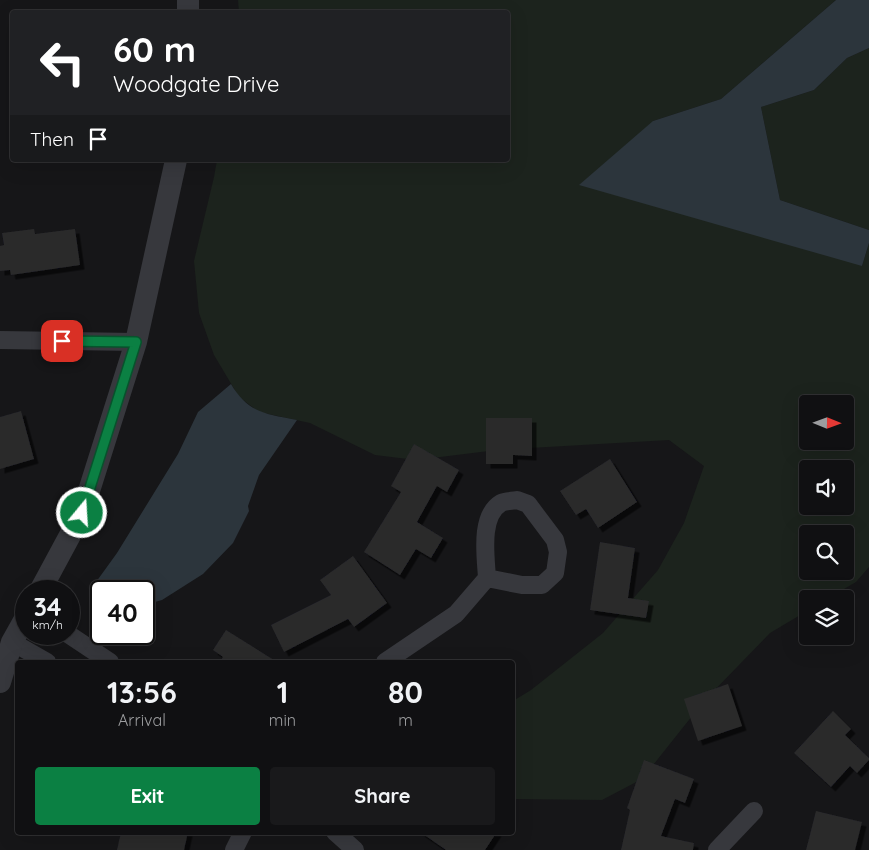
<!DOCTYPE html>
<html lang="en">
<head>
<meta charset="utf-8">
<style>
  :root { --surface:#101012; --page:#19191b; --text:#f1f3f6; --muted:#9c9d9f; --line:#303032; --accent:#0b8043 }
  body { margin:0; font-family:Quicksand,sans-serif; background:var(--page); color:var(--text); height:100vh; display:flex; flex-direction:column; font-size:19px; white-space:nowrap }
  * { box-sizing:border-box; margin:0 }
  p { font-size:16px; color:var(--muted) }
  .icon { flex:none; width:28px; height:28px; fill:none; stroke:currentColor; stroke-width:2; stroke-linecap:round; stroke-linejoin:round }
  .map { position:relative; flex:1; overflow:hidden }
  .details { position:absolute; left:15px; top:660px; width:500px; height:175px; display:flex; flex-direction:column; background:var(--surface); border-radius:5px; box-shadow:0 5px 20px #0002,0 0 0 1px var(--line) }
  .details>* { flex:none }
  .guide { position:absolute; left:10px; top:10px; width:500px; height:152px; border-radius:5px; box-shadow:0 5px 20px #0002,0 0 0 1px var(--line); background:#202124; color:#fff; overflow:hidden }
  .needle { width:32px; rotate:91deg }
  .tools { position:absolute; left:799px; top:395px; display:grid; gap:10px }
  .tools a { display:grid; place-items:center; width:55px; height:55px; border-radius:5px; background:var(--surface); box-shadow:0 5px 20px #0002,0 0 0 1px var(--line); font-size:25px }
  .speed { position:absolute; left:15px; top:580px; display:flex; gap:10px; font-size:25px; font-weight:700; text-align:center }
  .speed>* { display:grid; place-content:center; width:65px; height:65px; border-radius:50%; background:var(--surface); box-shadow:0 5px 20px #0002,0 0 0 1px var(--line); line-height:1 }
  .speed small { font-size:12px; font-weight:400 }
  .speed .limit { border:2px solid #111; border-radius:8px; background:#fff; color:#111 }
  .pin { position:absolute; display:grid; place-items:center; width:42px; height:42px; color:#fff; margin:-21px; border-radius:10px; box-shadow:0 2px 8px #0006 }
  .me { position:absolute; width:55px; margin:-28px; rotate:18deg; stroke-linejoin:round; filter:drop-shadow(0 0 4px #0008) }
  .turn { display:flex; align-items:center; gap:18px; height:105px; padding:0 20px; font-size:22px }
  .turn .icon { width:65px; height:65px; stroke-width:2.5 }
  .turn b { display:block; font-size:35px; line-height:42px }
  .then { display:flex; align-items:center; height:48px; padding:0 20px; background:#0003; gap:10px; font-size:19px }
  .eta { display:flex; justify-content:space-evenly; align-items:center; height:85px; text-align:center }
  .eta b { font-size:30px; font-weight:800; line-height:35px }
  .action { display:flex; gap:10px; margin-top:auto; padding:10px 20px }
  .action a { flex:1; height:58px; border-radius:5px; background:var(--accent); color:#fff; font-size:20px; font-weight:800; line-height:58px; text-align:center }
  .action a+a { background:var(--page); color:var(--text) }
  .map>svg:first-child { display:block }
  .green { fill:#1c231d; fill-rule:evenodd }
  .water { fill:#2c353c }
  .building { fill:#29292c; filter:url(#shadow) }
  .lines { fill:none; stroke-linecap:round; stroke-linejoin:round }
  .minor { stroke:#37383d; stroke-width:18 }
  .tertiary { stroke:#37383d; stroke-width:22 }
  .route-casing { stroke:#07532c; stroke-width:12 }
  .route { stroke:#0b8043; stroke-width:9 }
</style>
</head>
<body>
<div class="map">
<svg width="869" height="850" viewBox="0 0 869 850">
  <defs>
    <filter id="shadow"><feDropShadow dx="4.5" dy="4.5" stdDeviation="0" flood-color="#0009"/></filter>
  </defs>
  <rect width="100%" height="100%" fill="#161618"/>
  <path class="green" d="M238,0H836L721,99L653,121L862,266L869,243V567L856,582L827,599H808L807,611L770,633L704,701L642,779L602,800L516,799L512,796L513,701L531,690L603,633L658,570L684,523L704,466L669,440L497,450L416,460L375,455L310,423L259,412L239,397L214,355L199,313L194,261L214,177L217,160H508V12H239ZM808,404H845V441H808ZM808,469H845V506H808ZM808,534H845V571H808Z
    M869,48V230L780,200L761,107L814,90L847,58Z"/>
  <path class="water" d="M836,0H869V48L847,58L814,90L761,107L780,200L869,230V243L862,266L579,185L653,121L721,99Z
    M231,384C248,413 266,414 297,420L259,475L248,506L249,511L233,543L203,574L162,600L144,605V591H101V606L91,589L117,553L178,454L198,412Z"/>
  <path class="building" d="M34,229L35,234L75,229L80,265L11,275L10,270L0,271V246L4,245L2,233Z
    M21,411L34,459L0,469V417Z
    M486,418H532V456L513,455V464H486Z
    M414,444L459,470L447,492L437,486L417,522L443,538L431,558L416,549L400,575L364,552L401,492L391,486Z
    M610,459L637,502L598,528L586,509L576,515L560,491Z
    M600,542L635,548L628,598L649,601L646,618L590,610Z
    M353,556L387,603L354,627L348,619L284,652L271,625L331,595L320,580Z
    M226,630L277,662H220L223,657L213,650Z
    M728,684L742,726L698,741L684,699Z
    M833,711L851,729L845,735L869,758V760L857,773L850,766L831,787L794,753Z
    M644,760L694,779L685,803L675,799L661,836L694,843L693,850H621L630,810L627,808Z
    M816,811L862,822L855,850H806Z
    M121,832H188L184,850H117Z
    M420,832H497L485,850H446Z"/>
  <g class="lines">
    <path class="minor" d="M0,340L136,342
      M517,500L528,504L555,540L558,552L555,573L542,585H522L487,578C486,558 479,516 501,503C505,501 512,501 517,500Z
      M68,634L110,662
      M12,642L47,662
      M385,662L456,614L487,578
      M335,832L355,850
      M234,850L243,832
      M717,850L754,811"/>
    <path class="tertiary" d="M188,0V12
      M40,591L82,513L136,342L176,160
      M0,682L12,642L26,617"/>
  </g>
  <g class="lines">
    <g class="route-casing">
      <path id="route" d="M62,341L136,342L82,513"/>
    </g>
    <use href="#route" class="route"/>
  </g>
</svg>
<div class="tools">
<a><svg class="needle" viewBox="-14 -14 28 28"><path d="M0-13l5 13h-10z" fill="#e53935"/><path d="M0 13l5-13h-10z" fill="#9c9d9f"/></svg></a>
<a><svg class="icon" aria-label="sound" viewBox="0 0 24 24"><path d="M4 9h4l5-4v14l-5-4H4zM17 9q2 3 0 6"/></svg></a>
<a><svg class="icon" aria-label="search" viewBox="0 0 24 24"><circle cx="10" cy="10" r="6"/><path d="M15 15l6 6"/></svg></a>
<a><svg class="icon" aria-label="layers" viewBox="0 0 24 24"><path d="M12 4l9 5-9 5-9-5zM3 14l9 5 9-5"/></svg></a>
</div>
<div class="speed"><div>34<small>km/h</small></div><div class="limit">40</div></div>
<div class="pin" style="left:62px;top:341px;background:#d93025"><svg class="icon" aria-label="arrive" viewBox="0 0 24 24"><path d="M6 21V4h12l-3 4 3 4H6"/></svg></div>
<svg class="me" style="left:82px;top:513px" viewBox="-20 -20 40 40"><circle r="17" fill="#0b8043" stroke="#fff" stroke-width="3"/><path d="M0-11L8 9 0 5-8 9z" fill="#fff"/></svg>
<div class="guide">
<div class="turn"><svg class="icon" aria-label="left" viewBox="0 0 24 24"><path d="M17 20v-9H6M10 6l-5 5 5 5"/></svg><div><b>60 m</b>Woodgate Drive</div></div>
<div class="then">Then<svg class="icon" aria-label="arrive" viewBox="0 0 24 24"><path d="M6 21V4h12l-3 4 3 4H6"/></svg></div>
</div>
<section class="details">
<div class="eta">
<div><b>13:56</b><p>Arrival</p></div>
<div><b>1</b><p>min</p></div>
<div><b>80</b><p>m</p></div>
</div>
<div class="action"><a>Exit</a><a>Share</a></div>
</section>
</div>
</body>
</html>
